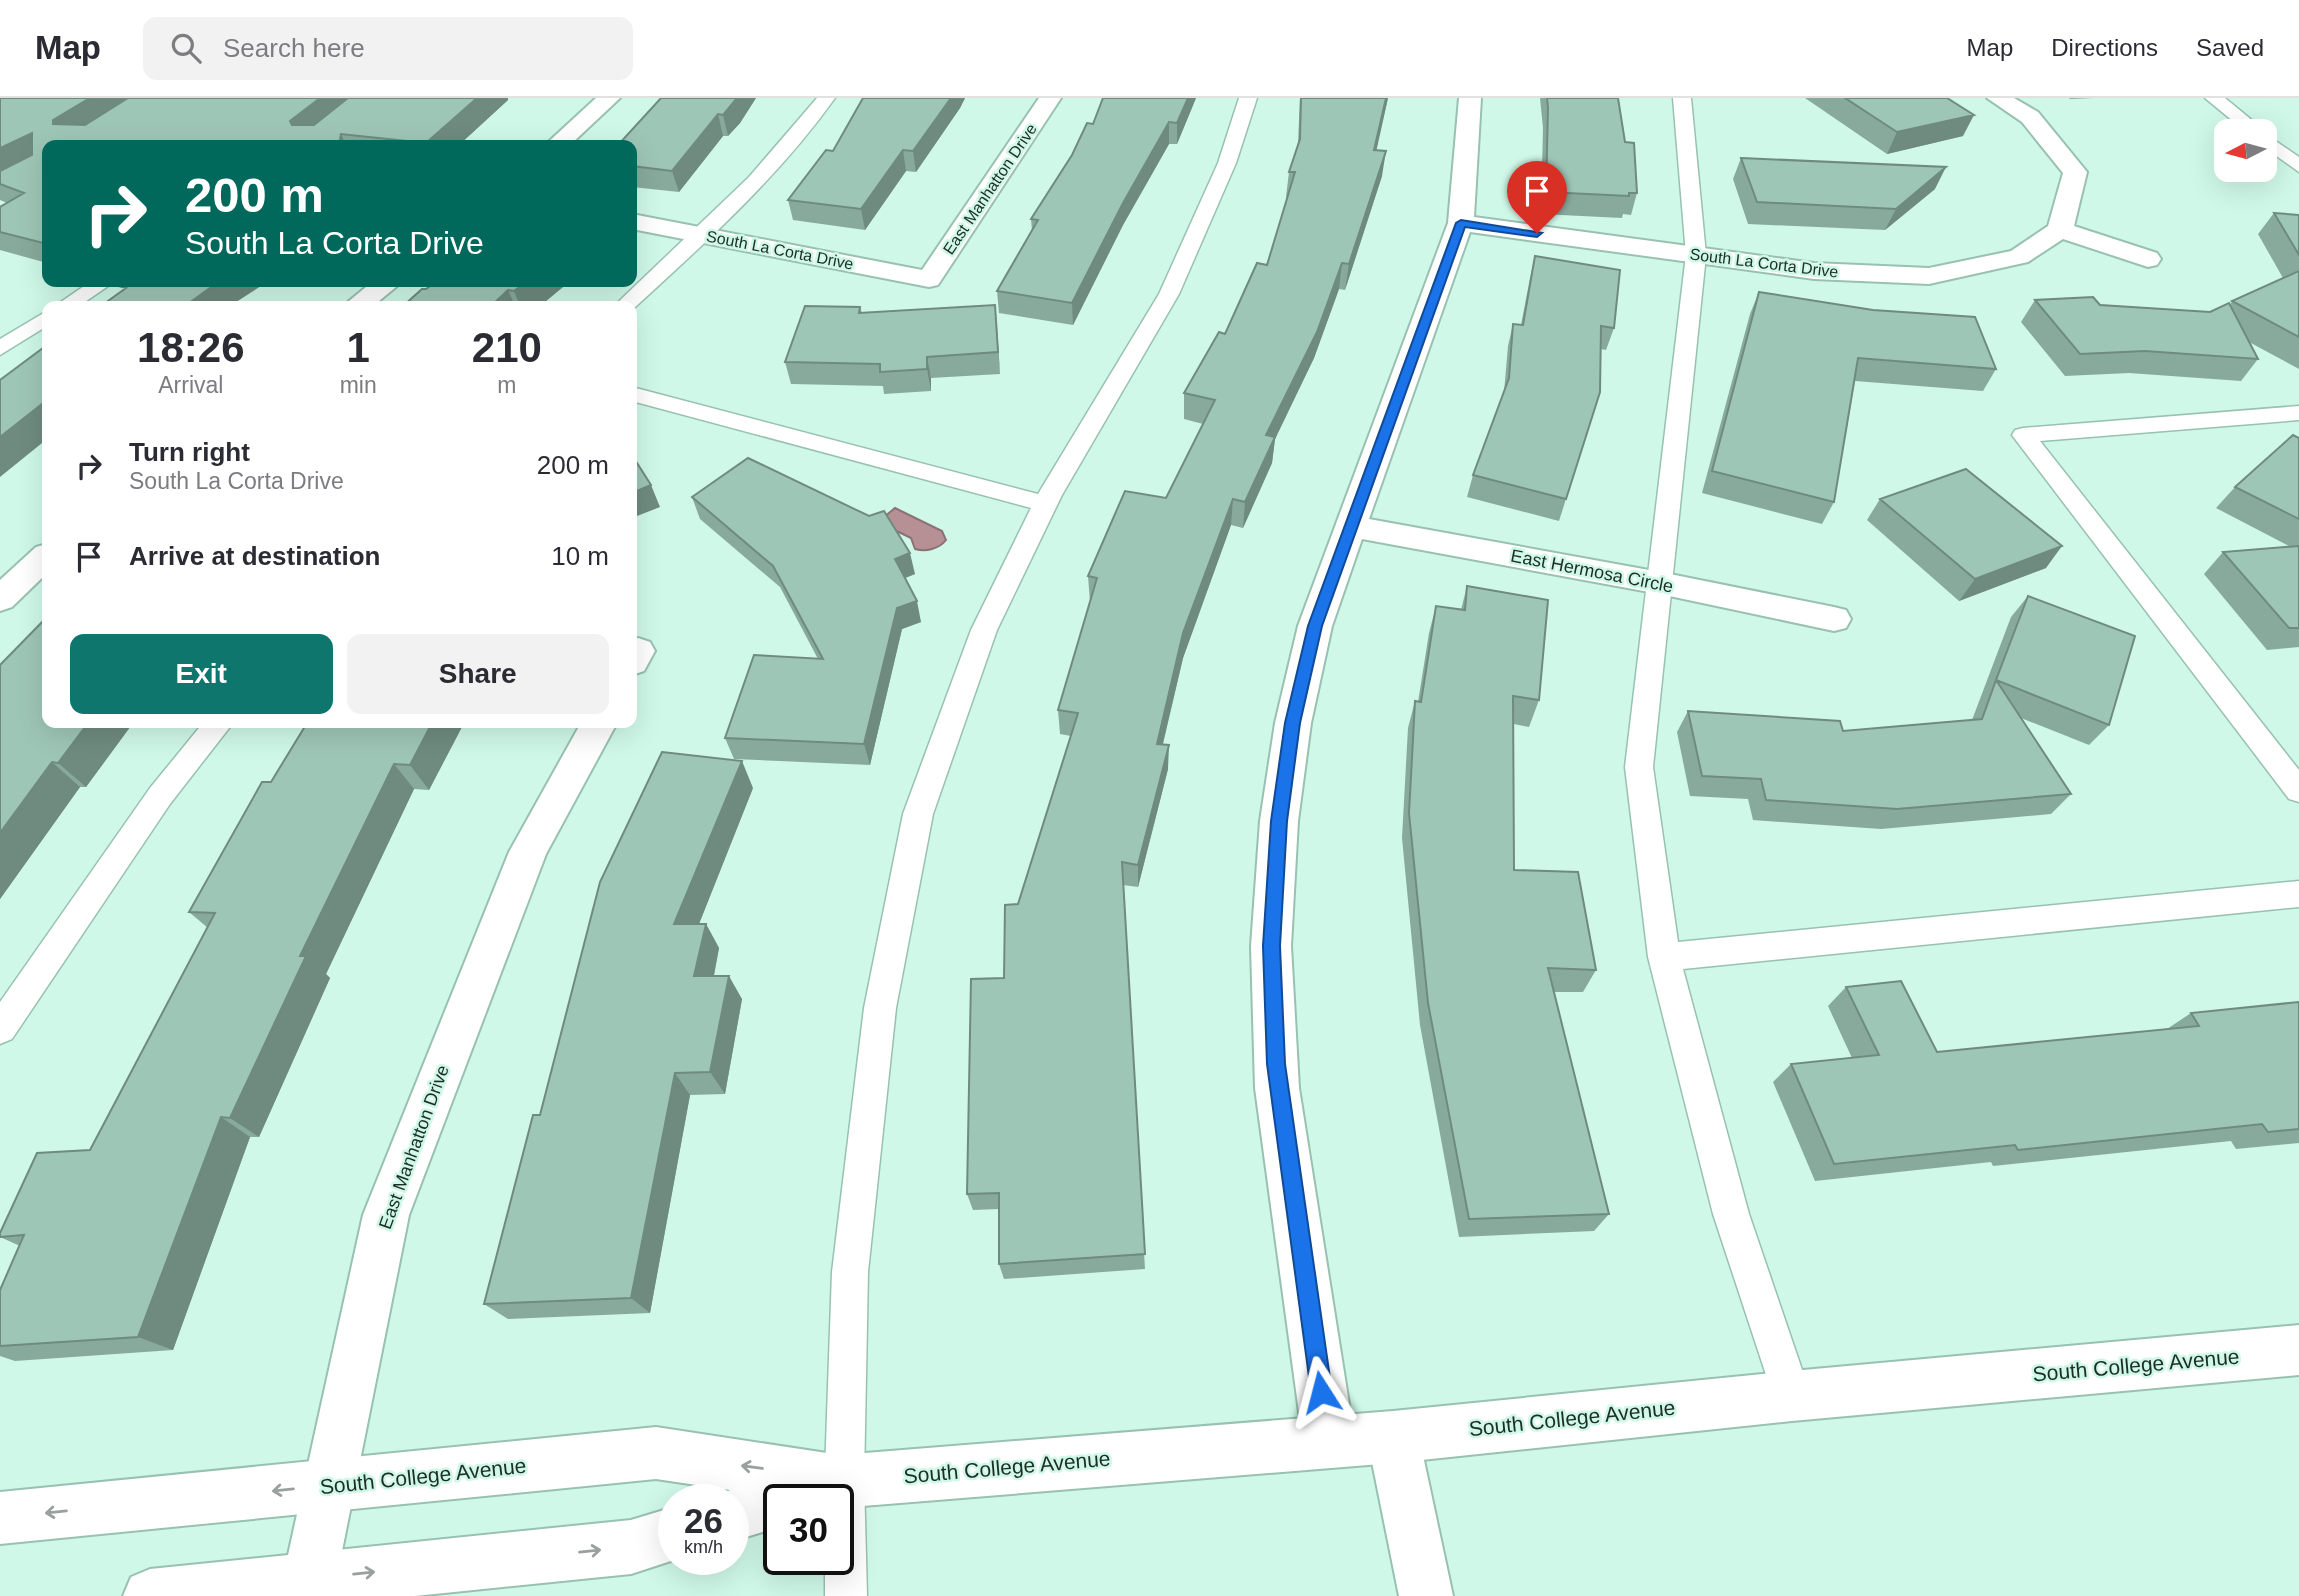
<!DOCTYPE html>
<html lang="en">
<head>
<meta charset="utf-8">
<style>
  :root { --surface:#fff; --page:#f2f2f3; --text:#2b2b33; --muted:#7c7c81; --line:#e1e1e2; --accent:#0f766e }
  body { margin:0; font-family:Arial,sans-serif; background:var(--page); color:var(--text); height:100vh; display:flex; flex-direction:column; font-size:26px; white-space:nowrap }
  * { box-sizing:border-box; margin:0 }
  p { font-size:23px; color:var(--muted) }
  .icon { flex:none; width:38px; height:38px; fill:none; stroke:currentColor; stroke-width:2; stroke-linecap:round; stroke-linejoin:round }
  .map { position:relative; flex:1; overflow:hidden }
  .side { position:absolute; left:42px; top:203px; width:595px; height:427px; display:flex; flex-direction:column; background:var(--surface); border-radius:14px; box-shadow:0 7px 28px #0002 }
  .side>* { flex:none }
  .hud { position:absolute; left:42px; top:42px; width:595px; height:147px; border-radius:14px; box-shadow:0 7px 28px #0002; background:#00695c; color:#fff; overflow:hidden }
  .needle { width:46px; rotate:264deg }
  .fabs { position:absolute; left:2214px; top:21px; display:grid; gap:14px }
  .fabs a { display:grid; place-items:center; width:63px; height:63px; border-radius:14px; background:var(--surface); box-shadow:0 7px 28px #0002; font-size:35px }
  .speed { position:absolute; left:658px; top:1386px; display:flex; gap:14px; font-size:35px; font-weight:700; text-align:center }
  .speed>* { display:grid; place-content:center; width:91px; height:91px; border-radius:50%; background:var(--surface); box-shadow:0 7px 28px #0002; line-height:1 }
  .speed small { font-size:18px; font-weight:400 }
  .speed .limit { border:4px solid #111; border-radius:10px; background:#fff; color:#111 }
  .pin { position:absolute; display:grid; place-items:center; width:60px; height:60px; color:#fff; margin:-72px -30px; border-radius:50% 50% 50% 0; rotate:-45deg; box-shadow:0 0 7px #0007 }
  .pin .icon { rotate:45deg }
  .me { position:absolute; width:77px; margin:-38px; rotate:351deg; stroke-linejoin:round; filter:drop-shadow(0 0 5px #0008) }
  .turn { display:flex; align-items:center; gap:24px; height:147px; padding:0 28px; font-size:32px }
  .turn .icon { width:91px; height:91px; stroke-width:2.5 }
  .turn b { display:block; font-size:49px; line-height:60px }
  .eta { display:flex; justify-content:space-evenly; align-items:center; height:119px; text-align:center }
  .eta b { font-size:42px; font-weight:700; line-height:49px }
  .action { display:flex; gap:14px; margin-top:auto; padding:14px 28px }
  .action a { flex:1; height:80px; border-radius:14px; background:var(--accent); color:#fff; font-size:28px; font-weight:700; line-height:80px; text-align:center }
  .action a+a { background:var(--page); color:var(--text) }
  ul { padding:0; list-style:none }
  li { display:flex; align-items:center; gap:21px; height:91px; padding:0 28px }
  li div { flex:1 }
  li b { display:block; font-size:26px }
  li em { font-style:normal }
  header { display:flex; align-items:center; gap:42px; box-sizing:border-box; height:98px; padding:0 35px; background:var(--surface); border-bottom:2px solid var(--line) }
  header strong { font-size:33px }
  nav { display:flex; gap:38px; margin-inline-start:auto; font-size:24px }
  .search { width:490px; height:63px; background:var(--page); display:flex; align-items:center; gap:18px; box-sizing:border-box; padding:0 24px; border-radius:14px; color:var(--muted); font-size:26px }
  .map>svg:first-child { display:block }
  .water { fill:#b79096; stroke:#897275; stroke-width:2 }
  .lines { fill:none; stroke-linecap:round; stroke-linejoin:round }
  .service-casing { stroke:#99c1b2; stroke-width:3 }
  .minor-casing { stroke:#99c1b2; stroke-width:4 }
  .tertiary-casing { stroke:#99c1b2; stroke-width:4 }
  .service { fill:#fff; fill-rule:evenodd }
  .minor { fill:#fff; fill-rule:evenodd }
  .tertiary { fill:#fff; fill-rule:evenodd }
  .wall { fill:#88aa9d }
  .shaded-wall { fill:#6f8b80 }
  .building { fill:#9ec6b7; stroke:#6f8b80; stroke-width:2 }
  .oneway { stroke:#99a09e }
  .route { fill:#1a73e8; stroke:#114b97; stroke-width:2 }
  .labels { text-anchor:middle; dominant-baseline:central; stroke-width:5; stroke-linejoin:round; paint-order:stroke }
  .far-street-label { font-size:16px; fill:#1d2d27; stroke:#cff8e8 }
  .street-label { font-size:18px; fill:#1d2d27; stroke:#cff8e8 }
  .near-street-label { font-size:21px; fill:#1d2d27; stroke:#cff8e8 }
</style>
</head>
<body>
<header>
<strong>Map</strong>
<div class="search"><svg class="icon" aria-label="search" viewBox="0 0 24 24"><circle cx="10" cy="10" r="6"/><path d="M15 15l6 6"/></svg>Search here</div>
<nav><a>Map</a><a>Directions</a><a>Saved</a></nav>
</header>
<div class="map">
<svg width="2299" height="1498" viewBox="0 0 2299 1498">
  <rect width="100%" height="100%" fill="#cff8e8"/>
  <path class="water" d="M895,410L942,433L946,442C939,451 926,454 915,451L911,440L878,424Z"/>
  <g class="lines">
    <g class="service-casing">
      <path id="service" d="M817,0H835C778,80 704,146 632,212V208H614L749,79Z
        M1239,0H1257L1236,65L1179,196L1062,397L997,532L933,716L896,910L868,1174L864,1382L867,1498H825V1461H838V1402H824L832,1174L864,910L903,716L971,532L1031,410L632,303V289L1038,396L1159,196L1218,65Z
        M1673,0H1691L1706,157L1653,669L1678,844L2299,783V809L1683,871L1749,1116L1811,1298L1806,1312L1792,1317L1778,1312L1773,1298L1713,1116L1648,859L1625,669L1686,157Z
        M2205,0H2225L2265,33H2245Z
        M2264,35L2299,59V74L2264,49Z
        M90,184H114L79,208H55Z
        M47,213V228L0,257V241Z
        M2299,308V322L2040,343L2299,672V704L2289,701L2012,337L2015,332L2023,330Z
        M203,625H233L170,706L12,941L0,946V904L150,690Z"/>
    </g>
    <g class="minor-casing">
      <path id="minor" d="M596,0H620L570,47H545Z
        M1039,0H1061L938,187L929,189L632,131V116L922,172Z
        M1459,0H1481L1474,119L1814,165L1929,170L2011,153L2048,128L2063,75L2022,24L1987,0H2014L2038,14L2087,74L2074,128L2157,155L2161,161L2157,167L2148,169L2063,141L2028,164L1929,186L1814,181L1470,134L1369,421L1660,474L1834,509L1846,512L1851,521L1846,530L1834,533L1660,496L1362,441L1332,528L1311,625L1298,723L1291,848L1299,990L1355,1344L1347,1362L1329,1370L1311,1362L1303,1344L1255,990L1251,848L1260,723L1275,625L1298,528L1448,125Z
        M372,184H402L373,208H343Z
        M47,446V475L12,509L0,513V482L36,449Z
        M638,540L650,544L655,553L644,573L632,577V542Z
        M581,625H617L546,756L409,1117L333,1498H279L363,1117L509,754Z
        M1393,1313L1411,1321L1419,1339L1453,1498H1399L1367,1339L1375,1321Z"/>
    </g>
    <g class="tertiary-casing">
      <path id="tertiary" d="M2299,1227V1277L1792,1323L1393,1365L838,1410V1402H779V1429L733,1443V1402H713L730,1392L656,1381L0,1446V1394L656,1329L840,1357L1393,1313L1792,1273Z
        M674,1409V1461H677L631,1476L415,1498H123L131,1479L150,1471L631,1422Z"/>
    </g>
    <use href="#service" class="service"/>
    <use href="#minor" class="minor"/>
    <use href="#tertiary" class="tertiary"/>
  </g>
  <path class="wall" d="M0,0L508,2L459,47H47V165L0,152V109L7,105L0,102Z
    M756,0L740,25L728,38H723L679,94L632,89V47Z
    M863,0H965L960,10L916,74L906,73L865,132L793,122L788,102L833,53Z
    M1103,0H1196L1177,46H1169L1123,127L1073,227L999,215L997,193L1032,133L1031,121L1093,26Z
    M1300,0H1388L1376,52L1382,78L1345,192L1339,191L1314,260L1275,341L1272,365L1243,430L1231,427L1183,560L1163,646L1168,671L1138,789L1123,787L1145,1171L1004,1181L999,1166V1111L973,1112L967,1096L1004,880L1018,806L1071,638L1060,636L1058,612L1090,504L1088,478L1166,400L1203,326L1184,321V295L1225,236L1267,167L1288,99H1286L1289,74L1298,45Z
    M1540,0H1618L1625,44L1637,95L1631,117L1623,116L1622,120L1541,116L1543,30Z
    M1805,0H1947L1963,38L1887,56Z
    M2069,0H2094L2070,1Z
    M1741,60L1935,91L1885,132L1748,126L1733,81Z
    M2274,115L2299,117V271L2249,244L2258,261L2241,283L2129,275L2065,278L2021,224L2035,202L2210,214L2230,207L2232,203L2283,180L2258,136Z
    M1535,158L1614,230L1606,252L1601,251L1600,294L1559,423L1467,399L1473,377L1504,294L1508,248L1513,226L1521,227L1530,180Z
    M436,184H569L540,208H403Z
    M1759,194L1996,271L1983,293L1855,283L1834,404L1822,426L1702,395L1750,216Z
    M995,207L1000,276L931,280V293L884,296L883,288L791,286L785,264L860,209L862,215Z
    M2299,340V549L2267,552L2204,476L2223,454L2291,449L2216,410L2235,389Z
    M692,399L915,476L905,480L921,524L902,531L870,667L734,661L725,640L818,561L780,489L700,421Z
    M1880,401L2046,470L1959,503L1867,422Z
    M1467,488L1539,602L1529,629L1514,626V772L1596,872L1583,894H1554L1609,1116L1594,1133L1459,1139L1420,927L1402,740L1408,630L1415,603L1418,604L1429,535L1436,508L1461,512Z
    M2028,498L2109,627L2089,647L2021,620L2071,696L2051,716L1881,731L1753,722L1748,701L1690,698L1677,634L1688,613L1843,633L1972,622L2011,519Z
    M0,567L47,625H133L86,689H80L0,801Z
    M464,625L429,692L414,691L326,876L330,880L259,1039H250L173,1252L15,1263L0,1258V1192L20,1148L0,1139V1135L90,1052L208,830L189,814L271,684Z
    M753,690L699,826H706L719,850L714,878L742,901L725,996L690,997L650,1215L508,1221L484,1206L540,1017Z
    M1846,889L1937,954L2167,931L2191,915L2299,904V1045L2236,1051L2231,1043L1993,1068L1991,1064L1815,1083L1773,984L1791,966L1852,960L1828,908Z"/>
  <path class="shaded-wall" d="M90,0H140L69,45L53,26V22Z
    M320,0H359L302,45L290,23Z
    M477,0H508V2L459,47H427L426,45Z
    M737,0H756L740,25L728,38L723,17Z
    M951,0H965L960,10L916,74L913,53Z
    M1188,0H1196L1177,46V25Z
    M1386,0H1388L1371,77L1374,52Z
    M718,16L723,38L679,94L672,73Z
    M1974,17L1963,38L1887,56L1897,34Z
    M1169,24V46L1123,127L1073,227L1072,205L1123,105Z
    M32,35L47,58L0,81V50Z
    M341,36L346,47H339Z
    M903,52L906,73L865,132L861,111Z
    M1386,53L1382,78L1345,192L1349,166Z
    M1946,69L1935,91L1885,132L1896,111Z
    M1342,165L1339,191L1314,260L1275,341L1272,365L1243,430L1245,404L1266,337Z
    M218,184H267L230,208H185Z
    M526,184H569L540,208H520L514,193Z
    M508,192L515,208H491Z
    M995,207L997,228L1000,276L998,254Z
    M927,259L931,280V293L927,271Z
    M47,302V341L0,379V339Z
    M651,387L660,409L632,420V395Z
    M1233,401L1231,427L1183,560L1157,670V646L1183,535Z
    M2062,448L2046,470L1959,503L1975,481Z
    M910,455L915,476L900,482L895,461Z
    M917,503L921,524L902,531L870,667L864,646L897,510Z
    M88,625H133L86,689L58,665Z
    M432,625H464L429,692L410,667Z
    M1169,647L1168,671L1138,789V767Z
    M742,663L753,690L689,851L674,826Z
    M52,664L80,689L0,801V735Z
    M394,666L414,691L326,876L330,880L259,1039L230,1020L300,858Z
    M706,826L719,850L709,902L694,878Z
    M729,878L742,901L725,996L710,974Z
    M675,975L690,997L650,1215L631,1200Z
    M221,1019L250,1039L173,1252L138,1239Z"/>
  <path class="building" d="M0,0H90L53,22V26L85,27L128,0H320L290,23L292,27H314L348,0H477L426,45L341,36L339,47H47V146L0,134V109L24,95L0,86V73L32,57V35L0,50Z
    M661,0H737L723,17L718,16L672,73L632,68V47H618Z
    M863,0H951L913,53L903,52L861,111L788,102L826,52L833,53Z
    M1103,0H1188L1177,25L1169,24L1123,105L1072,205L997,193L1038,122L1031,121L1072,57L1087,25L1093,26Z
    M1301,0H1386L1374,52L1386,53L1349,166L1342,165L1317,234L1266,337L1275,339L1245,404L1233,401L1183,535L1157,646L1169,647L1138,767L1122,764L1145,1156L999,1166V1095L967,1096L971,881L1004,880L1005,807L1018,806L1078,615L1058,612L1097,480L1088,478L1125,393L1166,400L1215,302L1184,295L1219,234L1225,236L1257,165L1267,167L1295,74H1289L1300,41Z
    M1547,0H1618L1625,44L1634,45L1637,95H1629V98L1546,94L1548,9Z
    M1845,0H1947L1974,17L1897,34Z
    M1741,60L1946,69L1896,111L1757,104Z
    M2274,115L2299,117V157Z
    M1535,158L1620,172L1614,230L1601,228L1600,294L1566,401L1473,377L1509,280L1513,226L1523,227Z
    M2299,173V239L2232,203Z
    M125,184H218L185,208H101L126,190L118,188Z
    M436,184H526L514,193L508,192L491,208H403L422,191H426Z
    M1759,194L1873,212L1975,219L1996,271L1858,260L1834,404L1712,373Z
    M2093,199L2100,207L2210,214L2229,205L2258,261L2145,253L2080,256L2035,202Z
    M995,207L998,254L927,259V271L880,274V266L785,264L805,208L860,209L859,215Z
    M47,247V302L0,339V282Z
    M2293,337L2299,340V421L2235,389Z
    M632,357L651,387L632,395Z
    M748,360L869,418L884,413L910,455L895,461L917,503L897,510L864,646L725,640L754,557L823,561L773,468L692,399Z
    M1966,371L2062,448L1975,481L1880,401Z
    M2299,448V530H2289L2223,454Z
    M1467,488L1548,502L1539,602L1513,598L1514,772L1578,774L1596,872L1548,870L1609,1116L1469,1121L1428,905L1409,715L1415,603L1421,604L1436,508L1465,512Z
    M2028,498L2135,538L2109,627L1996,582Z
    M47,519V625H88L58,665L52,664L0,735V567Z
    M1996,582L2071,696L1897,711L1766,702L1761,681L1702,678L1688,613L1840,623L1843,633L1982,621Z
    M307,625H432L410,667L394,666L300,858H306L230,1020L221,1019L138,1239L0,1248V1192L24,1137L0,1139V1135L37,1055L90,1052L215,815L189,814L262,684H271Z
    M662,654L742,663L674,826H706L694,878H729L710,974L675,975L631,1200L484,1206L533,1017H540L600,784Z
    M1901,883L1937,954L2199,928L2191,915L2299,904V1031L2268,1034L2262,1026L2018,1052L2015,1047L1834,1066L1791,966L1879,957L1846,889Z"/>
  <defs><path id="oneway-shaft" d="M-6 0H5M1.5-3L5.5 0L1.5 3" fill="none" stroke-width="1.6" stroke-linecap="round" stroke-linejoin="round" transform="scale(1.75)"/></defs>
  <g class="oneway">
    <use href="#oneway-shaft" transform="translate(752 1369) rotate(-172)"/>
    <use href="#oneway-shaft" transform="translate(283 1392) rotate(174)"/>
    <use href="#oneway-shaft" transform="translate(56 1414) rotate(174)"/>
    <use href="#oneway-shaft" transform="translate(590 1453) rotate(-6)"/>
    <use href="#oneway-shaft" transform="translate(364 1475) rotate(-6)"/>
  </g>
  <path class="route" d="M1461,122L1542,135L1537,139L1465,129L1322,528L1300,625L1287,723L1280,848L1285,966L1332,1294L1329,1301L1321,1304L1314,1301L1311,1294L1267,966L1263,848L1271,723L1285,625L1308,528L1456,125Z"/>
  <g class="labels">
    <g class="far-street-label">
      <text transform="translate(990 91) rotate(-56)">East Manhatton Drive</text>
      <text transform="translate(780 152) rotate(11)">South La Corta Drive</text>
      <text transform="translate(1764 165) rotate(7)">South La Corta Drive</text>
    </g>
    <g class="street-label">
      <text transform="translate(1592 473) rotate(11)">East Hermosa Circle</text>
      <text transform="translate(414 1049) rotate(-70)">East Manhatton Drive</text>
    </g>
    <g class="near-street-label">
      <text transform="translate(2136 1267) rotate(-5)">South College Avenue</text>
      <text transform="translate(1572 1320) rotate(-6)">South College Avenue</text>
      <text transform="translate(1007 1369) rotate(-5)">South College Avenue</text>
      <text transform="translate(423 1378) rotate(-6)">South College Avenue</text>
    </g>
  </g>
</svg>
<div class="fabs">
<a><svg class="needle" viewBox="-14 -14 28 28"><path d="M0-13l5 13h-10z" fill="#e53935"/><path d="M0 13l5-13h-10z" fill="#7c7c81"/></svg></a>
</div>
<div class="speed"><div>26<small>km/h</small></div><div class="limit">30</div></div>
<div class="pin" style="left:1537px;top:135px;background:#d93025"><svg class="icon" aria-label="arrive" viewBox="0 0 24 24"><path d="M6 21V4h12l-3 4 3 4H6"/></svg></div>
<svg class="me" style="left:1321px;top:1294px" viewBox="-20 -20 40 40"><path d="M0-17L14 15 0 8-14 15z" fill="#1a73e8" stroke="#fff" stroke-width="4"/></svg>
<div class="hud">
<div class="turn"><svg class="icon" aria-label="right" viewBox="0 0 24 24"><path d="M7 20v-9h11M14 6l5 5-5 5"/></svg><div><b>200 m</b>South La Corta Drive</div></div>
</div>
<section class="side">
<div class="eta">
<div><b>18:26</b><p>Arrival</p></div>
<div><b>1</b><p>min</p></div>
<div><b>210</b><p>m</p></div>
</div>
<ul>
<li><svg class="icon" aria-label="right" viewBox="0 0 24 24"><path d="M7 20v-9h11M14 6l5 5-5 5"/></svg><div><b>Turn right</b><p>South La Corta Drive</p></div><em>200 m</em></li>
<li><svg class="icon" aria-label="arrive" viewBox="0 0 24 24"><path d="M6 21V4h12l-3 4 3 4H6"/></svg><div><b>Arrive at destination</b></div><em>10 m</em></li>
</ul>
<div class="action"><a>Exit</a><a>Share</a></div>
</section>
</div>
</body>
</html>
